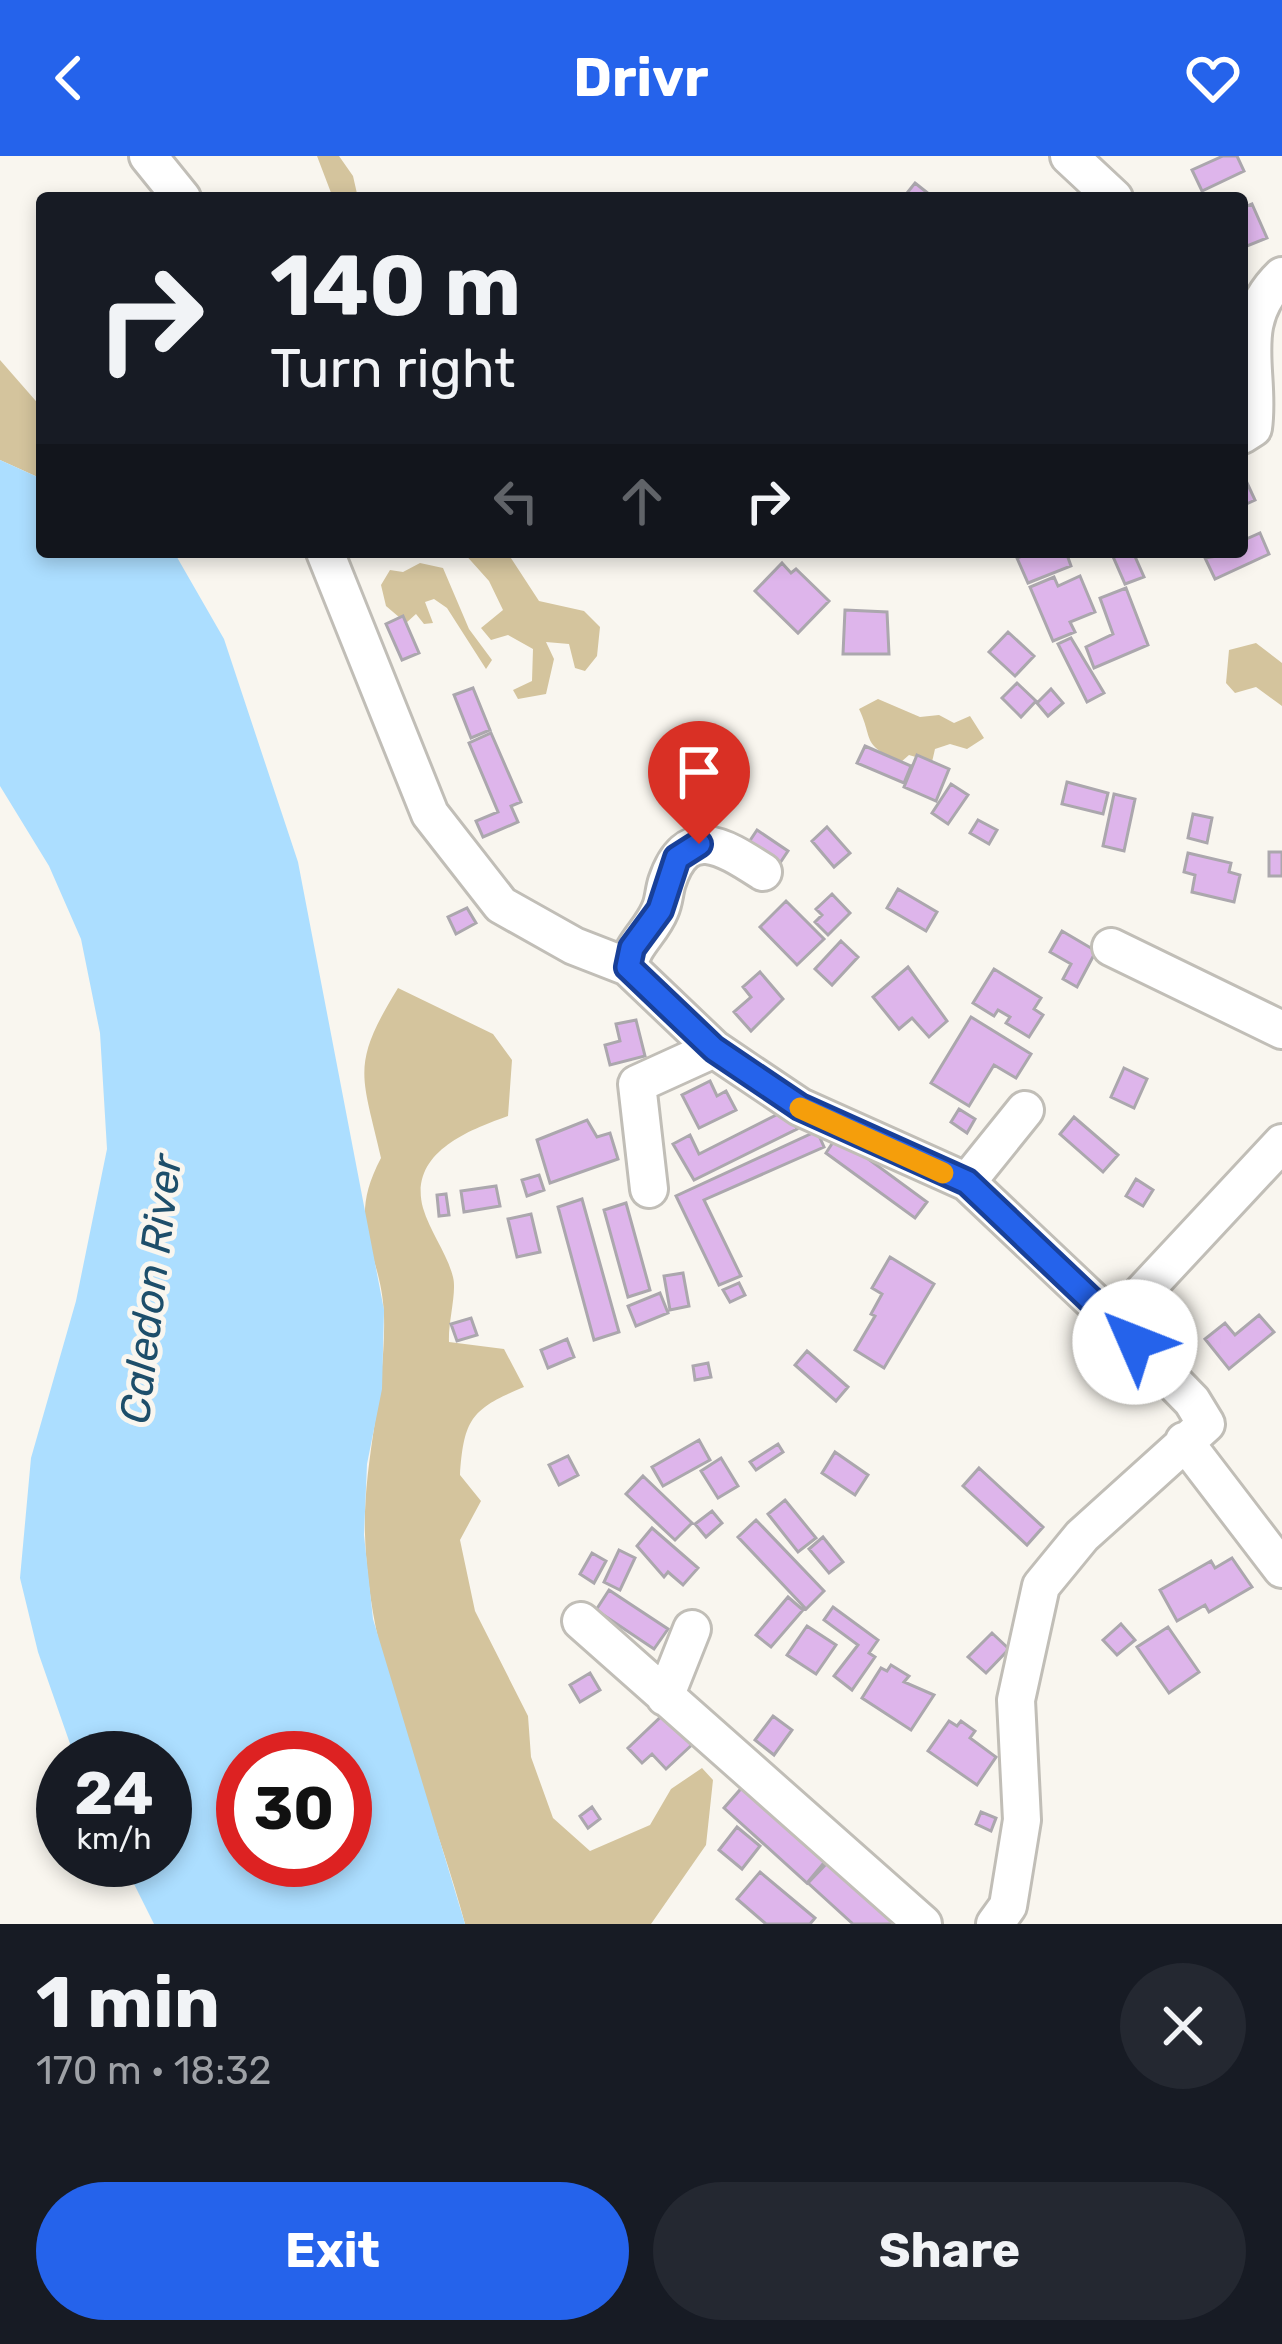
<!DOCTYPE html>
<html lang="en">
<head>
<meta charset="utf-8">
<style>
  :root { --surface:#171b24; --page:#242831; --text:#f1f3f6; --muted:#9ea1a6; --accent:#2563eb }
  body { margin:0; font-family:Rubik,sans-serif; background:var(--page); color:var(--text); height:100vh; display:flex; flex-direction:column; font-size:45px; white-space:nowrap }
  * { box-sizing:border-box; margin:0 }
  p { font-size:39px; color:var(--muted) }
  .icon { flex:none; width:66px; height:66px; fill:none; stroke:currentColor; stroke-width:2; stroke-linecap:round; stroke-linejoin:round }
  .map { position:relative; height:1768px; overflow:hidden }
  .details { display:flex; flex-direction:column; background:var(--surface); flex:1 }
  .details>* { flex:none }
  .guide { position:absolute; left:36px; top:36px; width:1212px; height:366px; border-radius:12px; box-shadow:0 6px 18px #0003; background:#171b24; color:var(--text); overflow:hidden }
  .speed { position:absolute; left:36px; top:1575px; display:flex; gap:24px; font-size:60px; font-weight:700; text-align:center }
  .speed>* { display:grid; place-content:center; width:156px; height:156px; border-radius:50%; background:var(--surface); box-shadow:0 6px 18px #0003; line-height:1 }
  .speed small { font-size:30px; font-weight:400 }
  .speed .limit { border:18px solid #d22; background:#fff; color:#111 }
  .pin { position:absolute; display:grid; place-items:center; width:102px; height:102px; color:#fff; margin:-123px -51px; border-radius:50% 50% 50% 0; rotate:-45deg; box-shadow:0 0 12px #0007 }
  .pin .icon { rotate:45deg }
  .me { position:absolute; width:132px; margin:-66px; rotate:314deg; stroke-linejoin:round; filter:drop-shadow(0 0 9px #0008) }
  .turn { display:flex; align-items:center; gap:42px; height:252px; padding:0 36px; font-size:54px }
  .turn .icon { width:156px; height:156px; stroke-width:2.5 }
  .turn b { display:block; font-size:84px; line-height:102px }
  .lanes { display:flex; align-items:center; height:114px; padding:0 36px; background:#0003; justify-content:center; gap:60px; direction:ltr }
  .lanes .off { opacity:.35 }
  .round { display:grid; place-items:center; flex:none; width:126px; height:126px; border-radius:63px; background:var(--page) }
  .summary { display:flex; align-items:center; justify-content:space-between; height:204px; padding:0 36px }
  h1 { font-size:72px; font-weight:700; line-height:90px }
  .primary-button { display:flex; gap:24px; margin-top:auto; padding:24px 36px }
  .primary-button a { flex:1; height:138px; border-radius:72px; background:var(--accent); color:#fff; font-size:48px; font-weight:700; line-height:138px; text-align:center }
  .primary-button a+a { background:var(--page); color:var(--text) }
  header { display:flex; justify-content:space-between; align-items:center; height:156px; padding:0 36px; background:var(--accent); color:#fff; font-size:54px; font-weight:700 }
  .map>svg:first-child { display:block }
  .green { fill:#d4c49d }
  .water { fill:#acdeff; fill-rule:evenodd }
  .building { fill:#deb5eb; stroke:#aba7ad; stroke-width:3 }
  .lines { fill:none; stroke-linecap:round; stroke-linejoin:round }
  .minor-casing { stroke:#c1beb7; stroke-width:42 }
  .minor { stroke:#fff; stroke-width:36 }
  .route-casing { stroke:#184099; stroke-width:30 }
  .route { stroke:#2563eb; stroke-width:21 }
  .slow { stroke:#f59e0b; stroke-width:21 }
  .labels { text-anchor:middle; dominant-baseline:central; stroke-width:10; stroke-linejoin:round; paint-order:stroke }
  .water-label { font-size:42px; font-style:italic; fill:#1d4e6a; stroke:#f9f6ef }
</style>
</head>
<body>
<header><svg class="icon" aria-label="back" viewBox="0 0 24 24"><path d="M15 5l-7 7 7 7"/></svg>Drivr<svg class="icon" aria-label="heart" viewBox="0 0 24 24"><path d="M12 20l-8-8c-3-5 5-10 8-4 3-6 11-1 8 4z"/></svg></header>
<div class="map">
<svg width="1282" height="1768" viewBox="0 0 1282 1768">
  <rect width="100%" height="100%" fill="#f9f6ef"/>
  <path class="green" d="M317,0H339L353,20L358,42H333Z
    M0,204L42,252V323L0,304Z
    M463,396H507L539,445L584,455L600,471L597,500L585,515L575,512L569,488L546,486L554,503L546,538L518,543L513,534L532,525L533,493L508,479L491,484L481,472L503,454L489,425Z
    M420,407L443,412L469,473L492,504L486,513L447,452L434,443L425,446L433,467L424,468L416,458L406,467L386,450L381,429L390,414L403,416Z
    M1256,487L1282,507V550L1256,531L1235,537L1226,527L1229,494Z
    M878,543L920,561L939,559L954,567L970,560L984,582L967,593L950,588L935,593L932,606L909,599L901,606C860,588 874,584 859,553Z
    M398,832L493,878L512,904L508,960C469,974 408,997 423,1052C430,1076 447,1097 453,1121C457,1136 448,1166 449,1186L504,1193L524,1231C472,1253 464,1262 460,1319L481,1345L460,1384L475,1455L528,1560L531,1601L553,1662L590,1695L650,1669L671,1633L702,1612L713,1624L706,1689L651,1768H465C431,1640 368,1513 365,1378C363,1304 386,1234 384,1160C382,1093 344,1072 381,1002C362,918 350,910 398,832Z"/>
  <path class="water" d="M0,304L42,323V396H174L224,483L298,706L384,1154L382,1233L367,1308L364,1379L373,1463L465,1768H154L122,1704H165V1602H75L38,1496L20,1422L31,1302L76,1145L107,993L100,877L81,783L49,710L0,630ZM243,1602H345V1704H243Z"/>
  <path class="building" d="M1223,0H1237L1244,15L1202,35L1192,14Z
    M915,27L934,42H903Z
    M1252,48L1267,82L1242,92V52Z
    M1242,316L1255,344L1242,350Z
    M1260,377L1269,398L1215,423L1205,402L1242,396V385Z
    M1032,396H1066L1071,410L1028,427L1017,402Z
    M1111,396H1133L1144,421L1125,428Z
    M782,407L791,417L796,413L829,445L798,477L755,435Z
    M1080,420L1095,456L1070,466L1075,476L1053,485L1030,431L1054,421L1058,430Z
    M1126,432L1148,489L1094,512L1086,491L1113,478L1100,442Z
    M845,454L887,456L889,498H843Z
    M403,460L419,497L402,504L386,468Z
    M1008,476L1034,500L1015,520L989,496Z
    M1071,482L1104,537L1087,546L1058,488Z
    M1017,527L1036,545L1021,561L1002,542Z
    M473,532L490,574L471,582L454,539Z
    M1051,533L1063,547L1048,560L1037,547Z
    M491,577L521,646L511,650L518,666L483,681L476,665L498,656L469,587Z
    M865,590L911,610L904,627L857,607Z
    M917,599L949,613L936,645L904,631Z
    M1067,626L1108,637L1103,658L1062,648Z
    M951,628L968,639L948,668L932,657Z
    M1114,638L1135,643L1124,695L1103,690Z
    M700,658L713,667L706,677L693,667Z
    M1193,658L1212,662L1207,687L1188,682Z
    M978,664L997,674L989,688L970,677Z
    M827,671L850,697L834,711L812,685Z
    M757,674L788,695L778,710L747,689Z
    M1269,696H1282V720H1269Z
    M1188,697L1231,707L1229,716L1240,719L1234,746L1192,736L1195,719L1184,716Z
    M898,733L937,756L926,775L887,752Z
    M832,738L850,757L828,779L815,766L822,759L816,753Z
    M786,745L824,783L797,809L760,771Z
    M467,752L476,767L456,778L448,761Z
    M1062,775L1096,795L1077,831L1063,823L1071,808L1050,796Z
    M841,785L858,801L832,829L815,813Z
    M908,811L947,865L929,881L912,862L899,873L873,841Z
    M994,813L1041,842L1034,853L1043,859L1029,881L1006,867L1010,861L998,854L994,860L973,847Z
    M760,816L783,843L751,875L734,856L751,841L743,831Z
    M971,861L1031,898L1016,922L994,909L969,950L931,927Z
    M636,864L645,900L610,909L605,889L620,885L616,868Z
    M1124,912L1147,923L1134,952L1111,941Z
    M710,925L717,940L726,935L736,954L699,972L682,939Z
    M788,953L797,973L694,1024L673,988L690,979L699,998Z
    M959,953L975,963L967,977L951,966Z
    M1074,961L1118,999L1103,1016L1060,978Z
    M587,964L597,981L610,977L618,1003L550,1027L537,984Z
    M817,975L824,991L704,1044L741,1120L719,1129L676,1040Z
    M837,980L927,1046L915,1062L826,997Z
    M539,1019L544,1034L527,1040L522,1024Z
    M1136,1023L1153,1034L1143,1050L1126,1040Z
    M496,1030L500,1050L464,1056L461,1035Z
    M446,1038L449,1059L439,1060L437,1039Z
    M582,1043L619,1176L594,1184L558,1051Z
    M626,1047L650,1134L628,1141L604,1054Z
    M531,1058L540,1096L517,1101L508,1063Z
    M890,1101L934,1128L884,1212L855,1194L875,1160L871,1158L882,1138L872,1132Z
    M683,1117L689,1150L670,1154L664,1120Z
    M739,1127L745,1139L730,1146L723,1134Z
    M660,1137L668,1157L636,1170L628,1150Z
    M1259,1159L1274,1176L1229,1213L1205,1183L1225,1167L1235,1179Z
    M471,1162L477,1179L457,1185L451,1168Z
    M567,1183L574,1201L548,1212L541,1194Z
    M807,1195L848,1231L836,1245L795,1209Z
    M708,1207L711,1221L695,1224L693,1210Z
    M699,1284L710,1304L663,1330L652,1311Z
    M778,1288L783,1296L756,1314L750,1306Z
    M835,1296L868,1319L855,1339L822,1317Z
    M568,1300L578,1319L559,1329L549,1309Z
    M721,1302L738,1330L718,1342L701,1315Z
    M979,1312L1043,1371L1027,1389L963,1330Z
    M643,1320L692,1367L675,1384L626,1338Z
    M785,1344L816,1382L798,1396L768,1358Z
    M712,1355L722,1367L706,1381L695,1368Z
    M756,1364L824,1435L806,1453L738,1381Z
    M652,1372L698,1412L683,1429L668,1416L664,1421L637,1390Z
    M823,1381L843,1406L829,1417L809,1393Z
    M619,1394L635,1402L620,1434L604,1426Z
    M592,1397L606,1405L594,1427L580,1418Z
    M1232,1402L1252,1431L1209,1456L1205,1449L1177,1465L1160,1434L1211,1405L1215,1412Z
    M609,1434L668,1473L654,1493L596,1454Z
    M788,1441L803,1454L771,1491L756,1479Z
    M833,1451L878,1484L869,1497L875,1501L852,1534L834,1520L858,1489L824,1464Z
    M1121,1468L1135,1484L1117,1499L1103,1484Z
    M807,1470L836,1489L816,1518L787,1499Z
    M1168,1471L1199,1516L1169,1537L1137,1491Z
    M992,1477L1009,1493L986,1517L968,1501Z
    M891,1509L909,1520L904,1526L934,1539L911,1574L862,1542L881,1512L887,1515Z
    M590,1517L600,1534L580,1546L570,1529Z
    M668,1554L696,1585L666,1613L652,1598L642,1607L628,1592Z
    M773,1560L792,1574L774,1599L755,1584Z
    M949,1565L957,1570L961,1565L975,1575L970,1582L996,1601L977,1629L928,1595Z
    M746,1627L828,1702L807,1727L724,1652Z
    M592,1651L600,1663L588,1672L580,1660Z
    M981,1656L996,1662L991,1675L976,1668Z
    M737,1671L760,1690L742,1713L719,1694Z
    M830,1704L900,1768H853L808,1727Z
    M760,1716L815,1762L810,1768H766L737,1743Z"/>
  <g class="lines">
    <g class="minor-casing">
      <path id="minor" d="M148,0L182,42
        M1069,0L1114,42
        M1242,279L1253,272C1261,217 1233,167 1282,120
        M325,396L430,658L501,749L574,790L628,811L714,893L800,951L967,1026L1115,1166L1192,1245L1206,1268L1082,1380L1041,1430L1016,1544L1022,1664L1008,1750L995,1768
        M1111,791L1282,874
        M628,811C633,787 651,776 660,754C664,746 664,735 667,726C687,666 724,691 763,716
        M967,1026L1025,954
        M649,1033L637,928L714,893
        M1115,1166L1282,987
        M1184,1285L1282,1413
        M581,1465L923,1768
        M665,1541L692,1473"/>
    </g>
    <use href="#minor" class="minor"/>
  </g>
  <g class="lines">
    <g class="route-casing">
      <path id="route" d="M699,688L677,702L660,754L632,792L628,811L714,893L800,951L967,1026L1135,1186"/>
    </g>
    <use href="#route" class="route"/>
    <path class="slow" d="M800,952L943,1017"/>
  </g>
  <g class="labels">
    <g class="water-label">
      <text transform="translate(151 1133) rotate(-83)">Caledon River</text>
    </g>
  </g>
</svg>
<div class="speed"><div>24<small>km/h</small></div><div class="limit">30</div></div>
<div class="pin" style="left:699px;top:688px;background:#d93025"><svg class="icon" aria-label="arrive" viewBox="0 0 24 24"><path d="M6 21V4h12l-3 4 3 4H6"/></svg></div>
<svg class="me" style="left:1135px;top:1186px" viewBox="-20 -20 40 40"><circle r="19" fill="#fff"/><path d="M0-13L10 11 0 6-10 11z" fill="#2563eb"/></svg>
<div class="guide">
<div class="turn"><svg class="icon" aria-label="right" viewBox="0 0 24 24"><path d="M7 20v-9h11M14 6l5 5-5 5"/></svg><div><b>140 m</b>Turn right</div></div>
<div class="lanes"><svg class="icon off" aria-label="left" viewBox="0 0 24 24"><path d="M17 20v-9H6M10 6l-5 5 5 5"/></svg><svg class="icon off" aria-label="ahead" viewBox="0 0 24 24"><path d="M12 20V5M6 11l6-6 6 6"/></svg><svg class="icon" aria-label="right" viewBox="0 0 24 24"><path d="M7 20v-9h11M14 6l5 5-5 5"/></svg></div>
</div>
</div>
<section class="details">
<div class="summary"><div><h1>1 min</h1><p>170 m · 18:32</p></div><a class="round"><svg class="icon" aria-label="close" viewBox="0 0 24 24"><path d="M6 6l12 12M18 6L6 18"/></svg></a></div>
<div class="primary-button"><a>Exit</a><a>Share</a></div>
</section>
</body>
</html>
